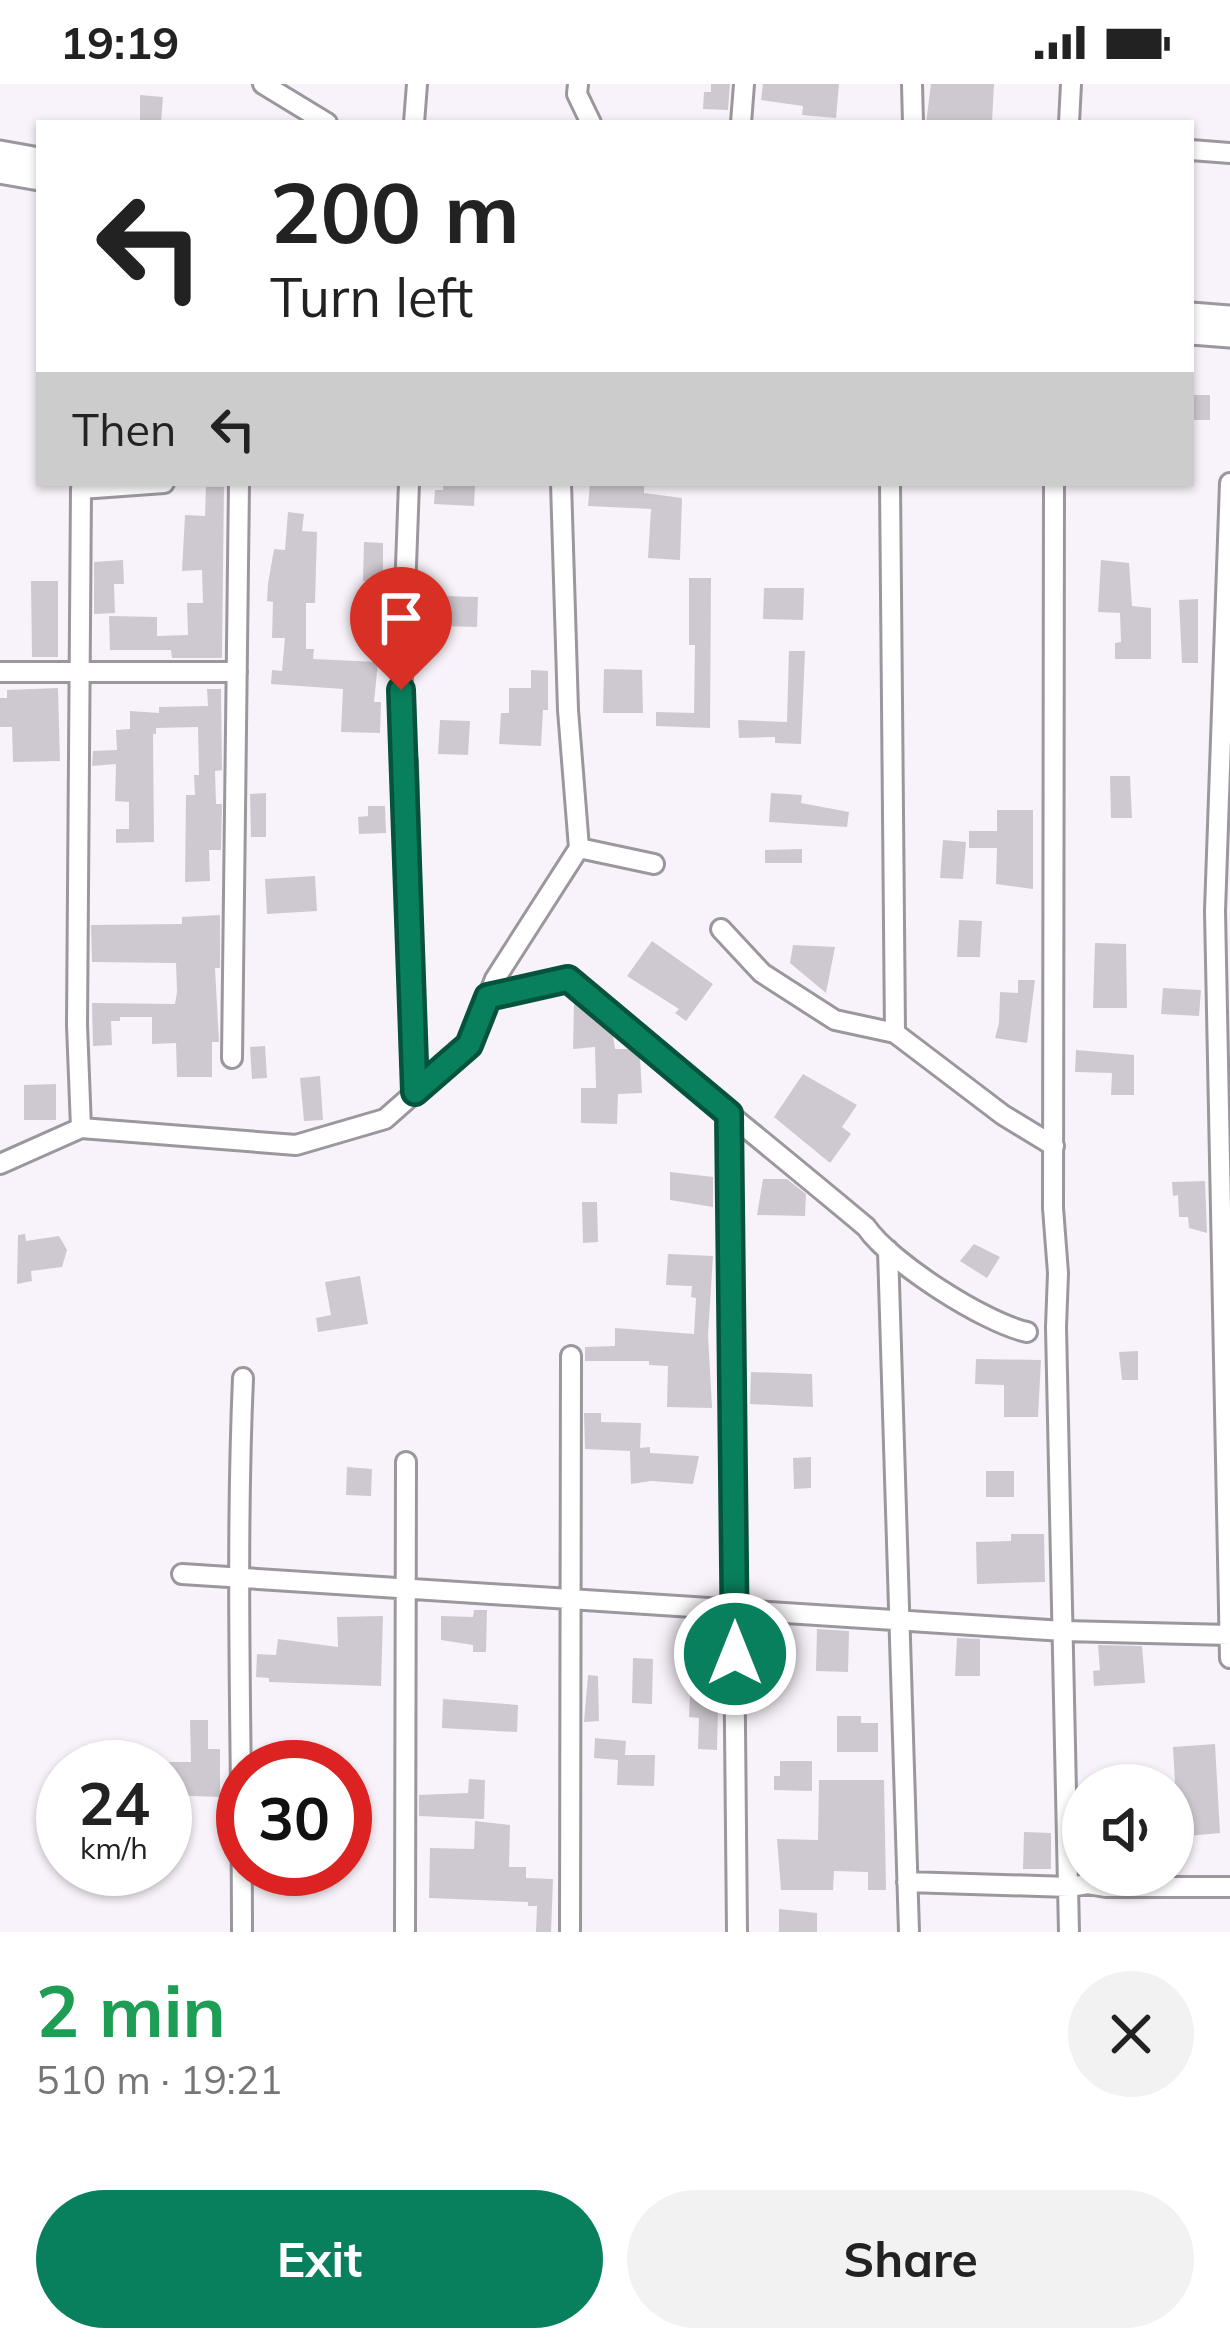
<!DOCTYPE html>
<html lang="en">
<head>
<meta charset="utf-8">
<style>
  :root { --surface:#fff; --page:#f2f2f2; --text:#222; --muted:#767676; --accent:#087f5d }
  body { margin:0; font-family:Mulish,sans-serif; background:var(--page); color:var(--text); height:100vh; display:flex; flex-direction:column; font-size:45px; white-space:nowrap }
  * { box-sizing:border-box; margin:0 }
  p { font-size:39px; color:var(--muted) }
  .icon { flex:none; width:66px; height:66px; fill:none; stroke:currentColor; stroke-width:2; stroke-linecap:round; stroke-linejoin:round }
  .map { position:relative; height:1848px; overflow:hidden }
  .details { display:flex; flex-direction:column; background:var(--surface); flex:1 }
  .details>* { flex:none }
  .top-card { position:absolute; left:36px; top:36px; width:1158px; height:366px; border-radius:0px; box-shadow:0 3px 9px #0004; background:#fff; color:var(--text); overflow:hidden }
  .tools { position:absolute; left:1062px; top:1680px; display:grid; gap:24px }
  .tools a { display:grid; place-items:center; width:132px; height:132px; border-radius:50%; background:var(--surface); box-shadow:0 3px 9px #0004; font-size:60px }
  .speed { position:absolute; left:36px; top:1656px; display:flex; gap:24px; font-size:60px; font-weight:700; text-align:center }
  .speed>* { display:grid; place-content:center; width:156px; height:156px; border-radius:50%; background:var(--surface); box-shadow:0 3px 9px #0004; line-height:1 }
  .speed small { font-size:30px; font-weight:400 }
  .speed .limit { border:18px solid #d22; background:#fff; color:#111 }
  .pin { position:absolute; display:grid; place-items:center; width:102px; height:102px; color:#fff; margin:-123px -51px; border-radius:50% 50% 50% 0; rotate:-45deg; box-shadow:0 0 12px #0007 }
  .pin .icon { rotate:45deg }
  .me { position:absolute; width:132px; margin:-66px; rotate:0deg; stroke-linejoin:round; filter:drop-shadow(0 0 9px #0008) }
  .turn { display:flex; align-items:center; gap:42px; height:252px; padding:0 36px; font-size:54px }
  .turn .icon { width:156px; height:156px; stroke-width:2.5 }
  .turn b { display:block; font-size:84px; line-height:102px }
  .then { display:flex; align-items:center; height:114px; padding:0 36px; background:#0003; gap:24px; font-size:45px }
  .round { display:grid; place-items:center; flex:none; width:126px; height:126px; border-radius:63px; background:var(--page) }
  .overview { display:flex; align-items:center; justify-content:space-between; height:204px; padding:0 36px }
  h1 { font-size:72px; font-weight:700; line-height:90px; color:#1e9e55 }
  .button { display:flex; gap:24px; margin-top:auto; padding:24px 36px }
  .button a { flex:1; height:138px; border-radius:72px; background:var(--accent); color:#fff; font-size:48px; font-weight:700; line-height:138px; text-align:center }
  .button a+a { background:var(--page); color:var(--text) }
  .status { display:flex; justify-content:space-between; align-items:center; height:84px; padding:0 60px; background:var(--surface); direction:ltr }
  .status svg { height:33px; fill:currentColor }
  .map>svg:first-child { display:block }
  .building { fill:#cec9d0 }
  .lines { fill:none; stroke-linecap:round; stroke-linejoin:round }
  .minor-casing { stroke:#9c979e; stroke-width:24 }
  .tertiary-casing { stroke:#9c979e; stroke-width:27 }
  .minor { stroke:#fff; stroke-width:18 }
  .tertiary { stroke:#fff; stroke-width:21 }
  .route-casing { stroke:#05533c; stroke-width:30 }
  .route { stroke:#087f5d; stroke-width:21 }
</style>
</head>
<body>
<div class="status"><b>19:19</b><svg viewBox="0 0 49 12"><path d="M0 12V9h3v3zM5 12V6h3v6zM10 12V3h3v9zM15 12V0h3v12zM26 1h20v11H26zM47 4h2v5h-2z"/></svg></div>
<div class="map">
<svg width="1230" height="1848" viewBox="0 0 1230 1848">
  <rect width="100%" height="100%" fill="#f8f3fa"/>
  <path class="building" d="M711,0H730L728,26L703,25L704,8H711Z
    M763,0H839L836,34L802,31L803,22L761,16Z
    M931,0H994L992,38L926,39Z
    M140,11L163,13L161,39L140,38Z
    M1191,311H1210V336H1191Z
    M590,399L644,401V409L682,414L680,476L648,474L651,425L588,422Z
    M443,401L475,402L474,422L434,420L435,406H443Z
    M206,403H224L222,574H172L171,566H110L109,532L157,533V552L188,551L187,519H203L202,486L182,487L185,431L205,432Z
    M288,428L304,430L302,447L317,448L315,519H306V565H314L313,575L378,578L374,618H381L380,649L341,648L343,605L271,600L272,586L282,587L285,554H272L273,518L267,517L268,500L274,465L285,466Z
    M364,458L383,459V498L363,497Z
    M123,476L124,500H114L115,529L94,530V478Z
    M1101,476L1129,479L1132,522L1151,524V575H1115V559L1121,558L1120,529L1098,528Z
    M689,494H711L710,644L656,642V628L694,629L695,561H689Z
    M31,497H58V573H32Z
    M764,504H804L803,536L763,535Z
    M442,512L478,513L477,543L441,542Z
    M1198,515V579H1182L1179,516Z
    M789,567H805L801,660L775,659V653L739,654L738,636L787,638Z
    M604,585L642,586L643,629H603Z
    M531,586L548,587V626H543L541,662L499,660L501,629H509V604H531Z
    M58,604L60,677L13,678L12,643H0V614H7V606Z
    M207,605H221L222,686L215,687L216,720H222L221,766H209L210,797L185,798L186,711H195L194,691H199L198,643L156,644V650H153L154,758L116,759V745H129V718L115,717L116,680L92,682L93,667L117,666L116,646L130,645V627L159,629V623L208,622Z
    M440,636L470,637L468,671L438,670Z
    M1110,692H1130L1132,734H1111Z
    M266,709V753H251L250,710Z
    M771,709L802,711L801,719L849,728L847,743L769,738Z
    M368,722H385L386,749L359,750L358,733L368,732Z
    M997,726H1033V805L996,800L997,764H969V747H997Z
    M943,756L966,758L963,795L940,794Z
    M802,765V779H765V766Z
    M315,792L317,827L267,830L265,795Z
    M220,831V884H215L219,958H212V993H177L176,959L152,960V933H120V937H111L112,961L93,962L92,919L175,920L177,908L176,879L92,878L91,841L182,840V833Z
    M959,836L982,837L980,873H957Z
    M652,857L713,900L686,937L675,929L679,925L627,892Z
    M1095,859L1126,860L1127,924H1093Z
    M793,861L835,863L826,909L790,879Z
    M1018,896H1035L1027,959L995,954L999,939L1000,908L1018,909Z
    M1163,904L1201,906L1199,932L1161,930Z
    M574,918L613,951L615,965H629L640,974L642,1009L618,1010L617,1040L581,1039V1004H596L595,963L573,965Z
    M265,962L267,994L252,995L250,963Z
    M1076,966L1134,971V1011H1111L1112,989L1075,988Z
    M803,990L857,1021L842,1043L851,1050L830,1079L774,1033Z
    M320,992L323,1036L304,1037L300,994Z
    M56,1000V1036H24V1001Z
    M670,1088L713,1093V1123L670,1116Z
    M763,1095H787L806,1110L805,1132L757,1131Z
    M1205,1097L1207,1149L1189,1144L1188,1133H1179L1178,1111L1173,1112L1172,1098Z
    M582,1118H597L598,1158L583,1159Z
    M25,1150L26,1157L59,1152L67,1166L62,1183L31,1187L32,1197L17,1200L18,1151Z
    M974,1160L1000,1173L987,1194L960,1177Z
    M668,1170L713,1172L708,1251L712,1324L667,1323L668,1282L649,1281V1277H585V1263L615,1262V1244L694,1250L696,1214L691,1213L692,1202L666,1201Z
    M360,1192L368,1240L318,1248L316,1234L331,1231L325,1198Z
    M1138,1267V1296H1122L1119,1268Z
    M976,1275L1041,1276L1038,1333H1004V1301L975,1300Z
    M751,1288L812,1290L813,1323L750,1320Z
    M584,1329H601V1338L641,1339L640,1364L650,1363V1369L699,1372L693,1400L651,1397L631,1400L630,1367L585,1365Z
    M811,1373V1404L794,1405L793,1374Z
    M347,1383L372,1385L371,1412L346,1411Z
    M986,1387H1014V1413H986Z
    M1011,1450H1044L1045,1498L977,1500L976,1458L1011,1457Z
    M474,1526H487L486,1568H473V1561L441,1556V1532L473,1533Z
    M383,1532L381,1602L269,1598V1594L256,1593L257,1570L276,1571L278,1555L338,1563L337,1533Z
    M817,1545L849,1547L848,1588L816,1587Z
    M957,1554L980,1555V1592H955Z
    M1098,1561L1142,1562L1145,1599L1094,1602L1093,1587L1100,1586Z
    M633,1574L653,1575L652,1620L632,1619Z
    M699,1580H719L717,1666L698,1665L699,1634L689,1633L690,1611H698Z
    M588,1591L598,1592L599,1637L584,1638Z
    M443,1615L518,1621L517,1648L442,1644Z
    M837,1632H861V1639H878V1668H837Z
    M190,1636H208V1665H220V1713L165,1711V1678H191Z
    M595,1654L626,1657L625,1671H655L654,1702L617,1701L618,1676L594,1674Z
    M1215,1660L1220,1749L1178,1753L1173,1663Z
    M780,1677H812V1707L774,1706V1692H780Z
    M469,1695L485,1696L484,1735L419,1732V1711L468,1709Z
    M819,1696H884L886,1806H868V1788L834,1787L833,1806H781L777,1755L818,1756Z
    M475,1737L510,1741L509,1783H526V1794L553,1795L551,1848H536L537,1822H528V1818L429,1814L430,1764L474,1765Z
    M1024,1748L1051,1749V1785H1023Z
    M779,1825L817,1829V1848H779Z"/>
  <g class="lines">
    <g class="minor-casing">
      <path id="minor" d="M263,0L327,39
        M578,0L577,10L591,39
        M912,0L913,39
        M414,39L417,0
        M741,39L744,0
        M1069,39L1071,0
        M1191,66L1230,69
        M409,399L400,647L407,678L415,1008
        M561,399L568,626L579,764
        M890,399L895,949
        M1054,399L1053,1124L1058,1189L1056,1243L1069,1848
        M1230,399L1215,827L1230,1574
        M0,588H237
        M721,845L762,889L835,936L895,949L1003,1031L1054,1062
        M488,913L568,895C666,980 767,1060 866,1143C891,1179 985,1239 1027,1248
        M232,974L239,399
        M729,1031L737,1848
        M81,1044L77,941L81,405L164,399
        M0,1080L81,1044L296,1061L385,1035L469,961L495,895L579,764L654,780
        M888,1166L909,1848
        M182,1490L1064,1547L1230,1551
        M907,1798L1069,1803L1088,1800L1106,1803H1230
        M242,1848C242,1664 235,1478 243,1294
        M405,1848L406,1378
        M570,1848L571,1272"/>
    </g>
    <g class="tertiary-casing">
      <path id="tertiary" d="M0,68L39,75
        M0,88L39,95
        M1191,230L1230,233
        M1191,249L1230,252"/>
    </g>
    <use href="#minor" class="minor"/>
    <use href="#tertiary" class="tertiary"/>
  </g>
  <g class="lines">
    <g class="route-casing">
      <path id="route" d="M401,606L415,1008L469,961L488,913L568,895L729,1030L735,1570"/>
    </g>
    <use href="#route" class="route"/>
  </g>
</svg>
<div class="tools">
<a><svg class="icon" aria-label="sound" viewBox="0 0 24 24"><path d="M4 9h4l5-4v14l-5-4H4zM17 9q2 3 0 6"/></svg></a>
</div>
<div class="speed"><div>24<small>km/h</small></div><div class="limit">30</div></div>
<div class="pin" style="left:401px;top:606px;background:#d93025"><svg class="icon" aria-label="arrive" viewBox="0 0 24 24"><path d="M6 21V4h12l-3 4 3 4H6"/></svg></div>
<svg class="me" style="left:735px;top:1570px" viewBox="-20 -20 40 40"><circle r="17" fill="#087f5d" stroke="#fff" stroke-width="3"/><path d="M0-11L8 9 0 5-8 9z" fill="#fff"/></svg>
<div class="top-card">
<div class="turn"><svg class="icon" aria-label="left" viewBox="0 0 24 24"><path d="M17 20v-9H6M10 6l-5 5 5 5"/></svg><div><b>200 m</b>Turn left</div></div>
<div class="then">Then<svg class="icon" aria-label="left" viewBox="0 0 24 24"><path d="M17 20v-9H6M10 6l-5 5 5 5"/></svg></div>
</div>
</div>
<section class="details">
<div class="overview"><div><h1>2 min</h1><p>510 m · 19:21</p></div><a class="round"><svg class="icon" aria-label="close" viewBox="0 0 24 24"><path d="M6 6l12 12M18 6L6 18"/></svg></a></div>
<div class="button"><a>Exit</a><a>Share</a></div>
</section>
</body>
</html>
